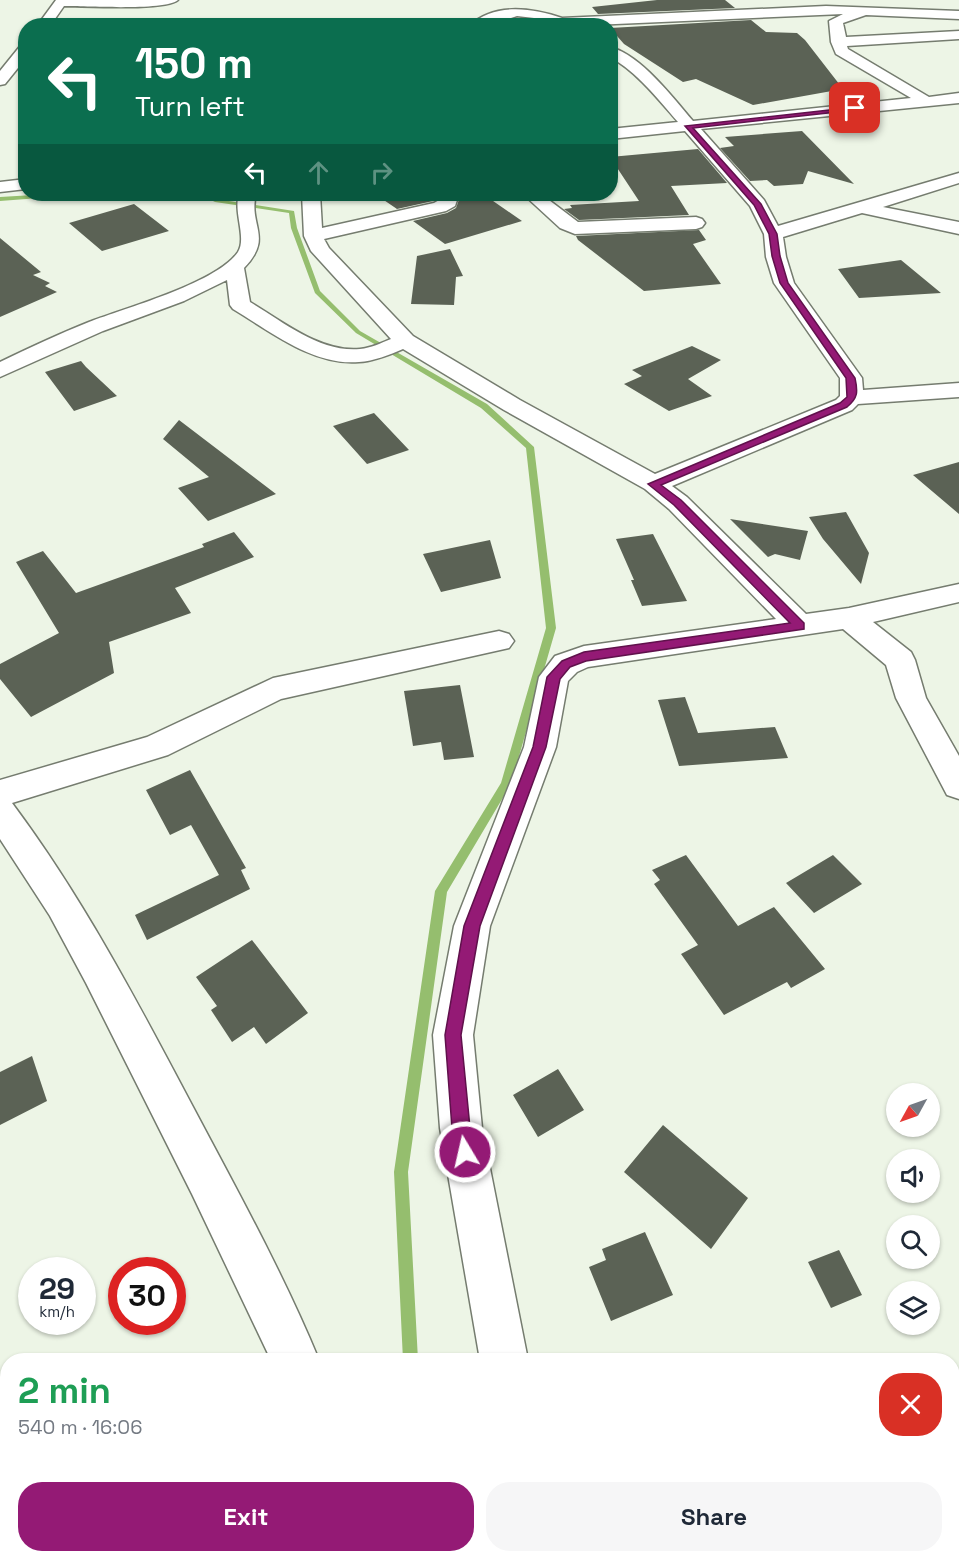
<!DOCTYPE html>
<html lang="en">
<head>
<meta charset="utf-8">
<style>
  :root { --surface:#fff; --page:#f6f6f7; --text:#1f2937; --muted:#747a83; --accent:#941a75 }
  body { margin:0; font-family:"Space Grotesk",sans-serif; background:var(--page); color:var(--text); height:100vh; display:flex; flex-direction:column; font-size:22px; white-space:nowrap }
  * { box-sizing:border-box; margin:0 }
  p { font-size:20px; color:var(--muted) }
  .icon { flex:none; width:33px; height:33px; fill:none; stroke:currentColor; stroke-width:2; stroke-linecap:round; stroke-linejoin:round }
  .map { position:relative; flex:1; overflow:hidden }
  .drawer { position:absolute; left:0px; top:1353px; width:960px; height:210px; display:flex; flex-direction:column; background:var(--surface); border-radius:24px 24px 0 0; box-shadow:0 2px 4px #0004 }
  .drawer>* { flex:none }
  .top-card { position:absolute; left:18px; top:18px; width:600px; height:183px; border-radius:24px; box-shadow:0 2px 4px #0004; background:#0b6e4f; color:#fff; overflow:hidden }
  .needle { width:39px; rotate:230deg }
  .tools { position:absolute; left:886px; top:1083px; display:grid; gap:12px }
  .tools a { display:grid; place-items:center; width:54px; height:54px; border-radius:50%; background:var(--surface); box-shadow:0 2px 4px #0004; font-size:30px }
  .speed { position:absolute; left:18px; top:1257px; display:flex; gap:12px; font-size:30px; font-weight:700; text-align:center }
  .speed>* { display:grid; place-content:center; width:78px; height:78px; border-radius:50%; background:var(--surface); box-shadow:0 2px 4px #0004; line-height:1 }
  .speed small { font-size:15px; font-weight:400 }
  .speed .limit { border:9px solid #d22; background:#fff; color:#111 }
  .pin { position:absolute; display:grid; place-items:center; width:51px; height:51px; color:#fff; margin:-26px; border-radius:12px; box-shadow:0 3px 9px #0006 }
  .me { position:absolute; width:66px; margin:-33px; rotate:351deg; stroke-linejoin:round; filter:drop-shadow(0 0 4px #0008) }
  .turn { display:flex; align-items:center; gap:21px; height:126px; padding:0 18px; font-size:27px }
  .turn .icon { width:78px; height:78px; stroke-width:2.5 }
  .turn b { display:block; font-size:42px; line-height:51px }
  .lanes { display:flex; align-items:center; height:57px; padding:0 18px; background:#0003; justify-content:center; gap:30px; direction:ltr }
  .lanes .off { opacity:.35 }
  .round { display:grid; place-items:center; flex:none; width:63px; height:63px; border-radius:24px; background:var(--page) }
  .overview { display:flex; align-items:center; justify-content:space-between; height:102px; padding:0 18px }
  h1 { font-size:36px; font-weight:700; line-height:45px; color:#1e9e55 }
  .primary-button { display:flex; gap:12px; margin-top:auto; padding:12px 18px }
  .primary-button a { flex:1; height:69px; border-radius:24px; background:var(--accent); color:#fff; font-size:24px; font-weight:700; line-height:69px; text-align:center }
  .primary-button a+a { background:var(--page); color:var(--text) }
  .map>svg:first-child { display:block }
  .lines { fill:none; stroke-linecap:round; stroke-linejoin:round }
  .stream { fill:#95be6e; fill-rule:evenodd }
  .building { fill:#5b6255 }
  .minor-casing { stroke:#757c6f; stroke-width:3 }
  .minor { fill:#fff; fill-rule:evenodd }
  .route { fill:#941a75; stroke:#60114c; stroke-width:1.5 }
</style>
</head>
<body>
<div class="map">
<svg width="959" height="1563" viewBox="0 0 959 1563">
  <rect width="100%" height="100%" fill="#edf5e6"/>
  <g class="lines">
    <path class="stream" d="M50,194H69L66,196L0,201V197Z
      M199,194H205L216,199L294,211L297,228L320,291L360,331L487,404L534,447L556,628L511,784L447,892L408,1172L418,1360H403L394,1172L435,891L501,783L546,628L526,448L481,408L356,333L315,293L291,228L289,213L215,202Z"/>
  </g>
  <path class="building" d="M657,0H725L735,8L598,14L592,7Z
    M751,20L766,32L797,33L805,40L843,89L753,105L696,79L683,82L624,44L610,28Z
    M802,131L854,184L808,171L803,184L774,186L767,180L750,181L720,148L734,146L725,137Z
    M698,149L727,183L671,186L689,215L579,220L564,209L572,208L570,205L639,201L610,157Z
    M375,194H441L433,201L397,209Z
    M461,194H483L522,221L445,244L413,221L447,213L456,208Z
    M134,204L169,231L102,251L69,223Z
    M699,230L706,240L693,244L721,284L644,291L578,240L576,236Z
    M0,238L41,272L33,275L50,283L45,286L57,292L0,317Z
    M450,249L463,276L456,277L454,305L411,304L417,256Z
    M901,260L941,293L859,298L838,269Z
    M692,346L721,360L688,379L712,396L669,411L624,384L642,376L632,370Z
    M81,361L86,367L117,396L74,411L45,372Z
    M374,413L409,450L367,464L333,426Z
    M179,420L276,494L208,521L178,488L209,477L163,439Z
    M959,462V514L913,475Z
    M846,512L869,553L861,584L823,539L809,517Z
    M730,519L808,531L800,560L775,554L768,557Z
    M234,532L254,557L175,588L191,613L109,642L114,673L31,717L0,679V664L59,633L16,562L43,551L76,593L204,547L202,544Z
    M653,534L687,601L642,606L631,580H634L616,539Z
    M490,540L501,578L441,592L423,554Z
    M460,685L474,757L444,760L441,742L413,746L404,691Z
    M685,697L698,733L775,727L788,758L679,766L658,700Z
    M190,770L246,868L241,870L250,889L147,940L135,915L219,875L191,825L170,835L146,790Z
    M686,855L738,926L774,907L825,969L791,988L787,982L724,1015L681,954L698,945L654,884L660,880L652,870Z
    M833,855L862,884L814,913L786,883Z
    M252,940L308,1013L266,1044L254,1027L232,1042L211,1010L217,1006L196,977Z
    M32,1056L47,1101L0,1125V1072Z
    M558,1069L584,1110L538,1137L513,1095Z
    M663,1125L748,1198L711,1249L624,1172Z
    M645,1232L673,1295L611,1321L589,1267L606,1260L602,1249Z
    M839,1250L862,1295L831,1308L808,1262Z"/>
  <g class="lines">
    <g class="minor-casing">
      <path id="minor" d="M56,0H178C166,11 85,6 64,6L50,26H37Z
        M826,6L959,11V19L866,15L843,23L846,37L959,31V39L847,46L848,49L929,97L959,93V103L701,129L764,200L778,226L959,173V183L883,207L959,222V234L862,213L783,237L786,257L794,283L862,378L863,390L959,383V397L858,404L852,410L672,486L687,497L806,614L849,608L959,584V602L873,622L911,652L915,660L926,698L959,756V799L947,795L896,698L886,665L843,629L588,667L577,672L568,681L556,747L490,926L473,1035L482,1128L528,1360H480L440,1128L433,1035L454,926L524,747L539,677L555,656L584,646L776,619L669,509L645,489L504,410L403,349C389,355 374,361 359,362C313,366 270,331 233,309L230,305L227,280L184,301L103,331L0,377V362C29,348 59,334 89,322C125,308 217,283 238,252C247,238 233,212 239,194H256C248,226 274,237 244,268L250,302C282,321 321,353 360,349C371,348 381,343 391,339L311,251L304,236L302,194H320L322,228L434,203L441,199L443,194H459L455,206L446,211L324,239L329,248L413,336L520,400L655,474L836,400L840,396V378L774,283L766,257L764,234L750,206L685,131L610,139V129L678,122C658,99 637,72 610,57V47C641,55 673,98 693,121L911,98L836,54L831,42L829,21L843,14L570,26H559L534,18L517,16L487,26H469C495,2 532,8 562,18Z
        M26,44V58L5,84L0,85V71L21,45Z
        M26,179V189L0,192V182Z
        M523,194H541L578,222L696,217L702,219L705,223L702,227L696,229L575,234L560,228Z
        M499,631L509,634L514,641L509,648L281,699L168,755L12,803C83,898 138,1003 193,1107C237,1190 283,1273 319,1360H271L192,1194L86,983L50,916L0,839V780L147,737L273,678Z
        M380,1556H439L442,1563H383Z
        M514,1556H567L569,1563H515Z"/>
    </g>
    <use href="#minor" class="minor"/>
  </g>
  <path class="route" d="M857,107L855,110L693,128L761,204L777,234L780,256L788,283L855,378C858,392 858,398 847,407L661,485L681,500L804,623V629L586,661L570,667L560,679L546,747L480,926L461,1035L470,1128L474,1152L472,1158L465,1161L459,1158L452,1128L445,1035L464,926L533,747L547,677L562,661L584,652L790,623L674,505L648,484L840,403L847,397L846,378L780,283L772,256L769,234L754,205L685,126Z"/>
</svg>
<div class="tools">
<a><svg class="needle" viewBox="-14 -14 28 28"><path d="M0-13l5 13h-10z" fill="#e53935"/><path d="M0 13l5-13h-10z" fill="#747a83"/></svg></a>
<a><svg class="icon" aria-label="sound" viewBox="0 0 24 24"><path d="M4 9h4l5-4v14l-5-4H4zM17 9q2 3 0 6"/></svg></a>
<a><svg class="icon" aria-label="search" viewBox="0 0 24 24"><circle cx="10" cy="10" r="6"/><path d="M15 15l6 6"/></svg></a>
<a><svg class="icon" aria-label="layers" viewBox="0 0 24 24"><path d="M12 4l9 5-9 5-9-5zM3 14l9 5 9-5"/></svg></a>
</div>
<div class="speed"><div>29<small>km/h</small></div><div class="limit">30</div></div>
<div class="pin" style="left:855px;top:108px;background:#d93025"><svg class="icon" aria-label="arrive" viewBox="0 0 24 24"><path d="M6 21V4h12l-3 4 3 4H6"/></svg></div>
<svg class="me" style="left:465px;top:1152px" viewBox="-20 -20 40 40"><circle r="17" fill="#941a75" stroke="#fff" stroke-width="3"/><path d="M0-11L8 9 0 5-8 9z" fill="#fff"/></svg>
<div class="top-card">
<div class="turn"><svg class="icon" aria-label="left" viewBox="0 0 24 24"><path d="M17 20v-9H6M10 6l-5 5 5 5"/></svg><div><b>150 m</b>Turn left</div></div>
<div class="lanes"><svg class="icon" aria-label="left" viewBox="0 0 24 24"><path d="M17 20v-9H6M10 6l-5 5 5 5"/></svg><svg class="icon off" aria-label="ahead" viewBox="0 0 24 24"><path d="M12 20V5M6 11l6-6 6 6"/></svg><svg class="icon off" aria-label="right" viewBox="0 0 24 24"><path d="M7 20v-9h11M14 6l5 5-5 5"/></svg></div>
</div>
<section class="drawer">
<div class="overview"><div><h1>2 min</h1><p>540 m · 16:06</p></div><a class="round" style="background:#d93025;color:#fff"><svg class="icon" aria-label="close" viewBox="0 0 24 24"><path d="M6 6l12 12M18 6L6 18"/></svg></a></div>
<div class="primary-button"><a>Exit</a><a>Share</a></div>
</section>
</div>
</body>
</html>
